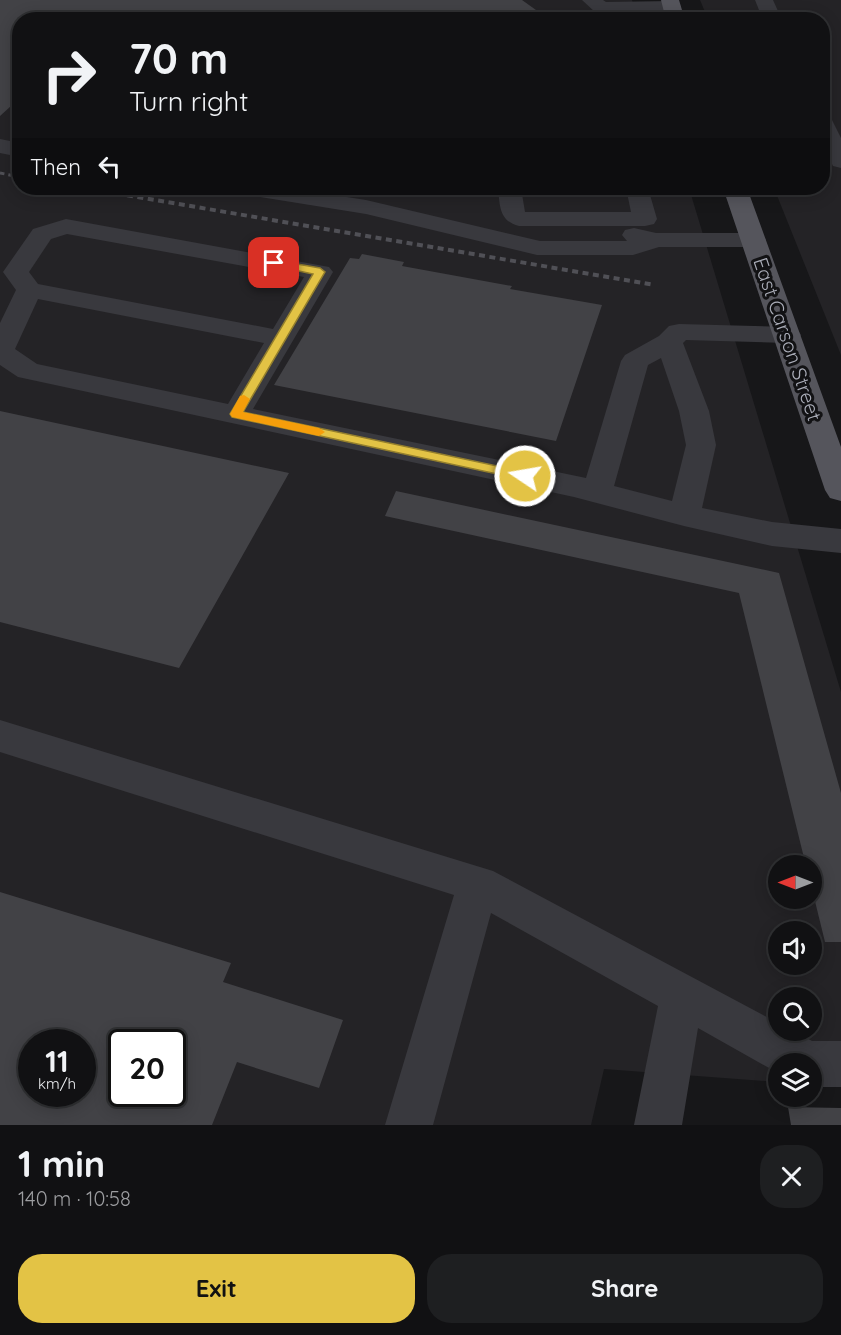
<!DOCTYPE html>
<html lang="en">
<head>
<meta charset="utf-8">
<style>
  :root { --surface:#111113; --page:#1e1f21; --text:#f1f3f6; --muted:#9c9da0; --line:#303133; --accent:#e3c345 }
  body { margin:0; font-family:Quicksand,sans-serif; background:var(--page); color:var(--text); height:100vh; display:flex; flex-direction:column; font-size:22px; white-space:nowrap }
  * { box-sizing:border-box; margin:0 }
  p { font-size:20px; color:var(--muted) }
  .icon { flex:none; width:33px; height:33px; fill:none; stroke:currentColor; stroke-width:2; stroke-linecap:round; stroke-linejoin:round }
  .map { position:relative; height:1125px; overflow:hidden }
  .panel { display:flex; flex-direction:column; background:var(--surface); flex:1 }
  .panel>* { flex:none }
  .top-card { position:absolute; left:12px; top:12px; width:818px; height:183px; border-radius:24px; box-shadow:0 3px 15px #0003,0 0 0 2px var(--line); background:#111113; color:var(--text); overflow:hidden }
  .needle { width:39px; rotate:270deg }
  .fabs { position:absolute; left:768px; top:855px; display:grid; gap:12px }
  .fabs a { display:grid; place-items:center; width:54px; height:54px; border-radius:50%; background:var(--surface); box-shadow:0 3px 15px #0003,0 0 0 2px var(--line); font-size:30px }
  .speed { position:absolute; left:18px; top:1029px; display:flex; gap:12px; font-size:30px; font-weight:700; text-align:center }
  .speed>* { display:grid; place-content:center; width:78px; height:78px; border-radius:50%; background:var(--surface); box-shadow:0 3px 15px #0003,0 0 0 2px var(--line); line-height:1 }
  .speed small { font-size:15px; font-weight:400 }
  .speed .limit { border:3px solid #111; border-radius:9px; background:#fff; color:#111 }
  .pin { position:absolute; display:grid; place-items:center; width:51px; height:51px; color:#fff; margin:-26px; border-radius:12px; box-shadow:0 3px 9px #0006 }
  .me { position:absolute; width:66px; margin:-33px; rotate:282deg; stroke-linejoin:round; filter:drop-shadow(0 0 4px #0008) }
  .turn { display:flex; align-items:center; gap:21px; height:126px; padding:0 18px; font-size:27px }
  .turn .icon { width:78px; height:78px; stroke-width:2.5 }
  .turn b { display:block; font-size:42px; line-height:51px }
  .then { display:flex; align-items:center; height:57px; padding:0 18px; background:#0003; gap:12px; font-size:22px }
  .round { display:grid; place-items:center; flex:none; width:63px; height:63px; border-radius:24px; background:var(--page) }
  .overview { display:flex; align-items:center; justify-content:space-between; height:102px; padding:0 18px }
  h1 { font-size:36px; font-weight:700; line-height:45px }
  .action { display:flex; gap:12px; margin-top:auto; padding:12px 18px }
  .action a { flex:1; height:69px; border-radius:24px; background:var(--accent); color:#111; font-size:24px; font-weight:700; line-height:69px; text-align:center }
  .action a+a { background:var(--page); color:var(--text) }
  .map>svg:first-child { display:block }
  .built { fill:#242326; fill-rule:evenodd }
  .building { fill:#424246; fill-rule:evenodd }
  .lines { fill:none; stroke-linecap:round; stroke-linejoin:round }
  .minor { fill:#39393e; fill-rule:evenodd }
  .major { fill:#55555c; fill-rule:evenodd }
  .rail-far1 { stroke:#505056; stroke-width:3; stroke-dasharray:4.5 4; stroke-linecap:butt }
  .rail { stroke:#505056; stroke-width:4; stroke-dasharray:6 4.5; stroke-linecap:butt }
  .route { fill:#e3c345; stroke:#947f2d; stroke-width:1.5 }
  .slow { fill:#f59e0b }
  .labels { text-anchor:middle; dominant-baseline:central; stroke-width:6; stroke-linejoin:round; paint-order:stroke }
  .street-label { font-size:20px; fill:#aaadb8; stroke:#121214 }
</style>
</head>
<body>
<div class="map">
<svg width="841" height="1125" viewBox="0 0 841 1125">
  <rect width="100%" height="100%" fill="#171719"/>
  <path class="built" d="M0,0H632L638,19L20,20V188H689L841,692V1086L812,1084V1064H778V1082L604,1069L591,1125H0ZM778,866H812V898H778ZM778,932H812V964H778ZM778,998H812V1030H778ZM32,1042H82V1094H32ZM122,1042H172V1094H122Z
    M700,0H841V355L774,188H822V20L708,19Z"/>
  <path class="building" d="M0,0H522L550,20H20V108L11,106L0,116Z
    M362,254L404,262L402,266L512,286L510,289L602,305L556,441L274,385L350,258L359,259Z
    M0,411L289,473L179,668L0,622Z
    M396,491L779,573L841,793V942H825L812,889V866H806L739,593L385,516Z
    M0,892L231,963L223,982L343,1020L319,1088L237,1062L212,1125H0ZM32,1042H82V1094H32ZM122,1042H172V1094H122Z
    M788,1107L841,1108V1125H791Z"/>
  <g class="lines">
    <path class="minor" d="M582,0H603L606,2L672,1L679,3L681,7L679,11L672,13L602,14L595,12Z
      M755,0H773L782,20H763Z
      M822,115L830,116L841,138V168L833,166L822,144Z
      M0,139L20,143V157L0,153Z
      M236,188H289L366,200L540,241H627L622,235L625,230L634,228L656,233H754L763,235L766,240L763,245L754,247H659L633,255H537L366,214L248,195L240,193Z
      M498,188H521L525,212H631L626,188H648L657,219L654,224L645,226H519C499,221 500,206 498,188Z
      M66,219L329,267L333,272L253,409L586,478L621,361L625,355L659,336L669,326L679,324L787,327L797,329L801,335L797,341L787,343L686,340L683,343L709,411L716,445L702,508L772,522L841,529V553L772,546L684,526L574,497L18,377L0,365V323L16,290L3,272L33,229ZM67,234L304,277L273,329L38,284L29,272L51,239ZM38,299L264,343L228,404L37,364L15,349ZM661,358L679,411L686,445L672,501L614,486L648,365Z
      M0,720L493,871L778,1023V1030H792L812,1041H841V1087H812V1064H778V1073L698,1028L682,1125H634L658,1006L491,913L433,1125H385L454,895L0,752Z"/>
    <path class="major" d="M661,0H679L685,20H666Z
      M723,188H747L841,447V501L830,498L825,490Z"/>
    <path class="rail-far1" d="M0,173L20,177
      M84,188L104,191"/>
    <path class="rail" d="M96,190L655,285"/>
  </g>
  <path class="route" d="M274,260L320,268L325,272L243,412L525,472L530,473L532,476L530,479L525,480L232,417L230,414L313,274L270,265V261Z"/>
  <path class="slow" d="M244,395L250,399L243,412L319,428L325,432L319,436L232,417L230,414L240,396Z"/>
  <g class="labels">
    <g class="street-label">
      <text transform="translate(788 339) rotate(71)">East Carson Street</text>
    </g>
  </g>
</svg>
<div class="fabs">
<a><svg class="needle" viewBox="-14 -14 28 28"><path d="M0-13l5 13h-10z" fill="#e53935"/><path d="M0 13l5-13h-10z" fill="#9c9da0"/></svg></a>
<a><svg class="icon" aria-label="sound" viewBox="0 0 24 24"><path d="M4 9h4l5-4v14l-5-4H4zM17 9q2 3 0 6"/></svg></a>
<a><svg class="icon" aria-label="search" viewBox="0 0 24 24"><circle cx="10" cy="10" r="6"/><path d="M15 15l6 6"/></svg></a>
<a><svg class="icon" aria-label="layers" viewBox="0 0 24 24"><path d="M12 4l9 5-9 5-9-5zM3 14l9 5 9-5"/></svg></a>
</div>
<div class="speed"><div>11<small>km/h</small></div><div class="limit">20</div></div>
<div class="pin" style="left:274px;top:263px;background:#d93025"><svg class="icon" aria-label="arrive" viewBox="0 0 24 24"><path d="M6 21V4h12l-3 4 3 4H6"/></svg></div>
<svg class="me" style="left:525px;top:476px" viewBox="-20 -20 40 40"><circle r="17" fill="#e3c345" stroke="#fff" stroke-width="3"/><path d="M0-11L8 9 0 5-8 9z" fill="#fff"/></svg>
<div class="top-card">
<div class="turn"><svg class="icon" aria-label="right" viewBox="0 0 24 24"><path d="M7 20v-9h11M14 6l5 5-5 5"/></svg><div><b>70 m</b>Turn right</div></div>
<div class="then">Then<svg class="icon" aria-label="left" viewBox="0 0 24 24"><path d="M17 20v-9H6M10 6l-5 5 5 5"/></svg></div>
</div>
</div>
<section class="panel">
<div class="overview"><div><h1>1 min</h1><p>140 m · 10:58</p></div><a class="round"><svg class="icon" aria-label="close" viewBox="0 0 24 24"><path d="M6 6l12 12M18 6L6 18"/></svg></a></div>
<div class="action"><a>Exit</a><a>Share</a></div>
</section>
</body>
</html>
